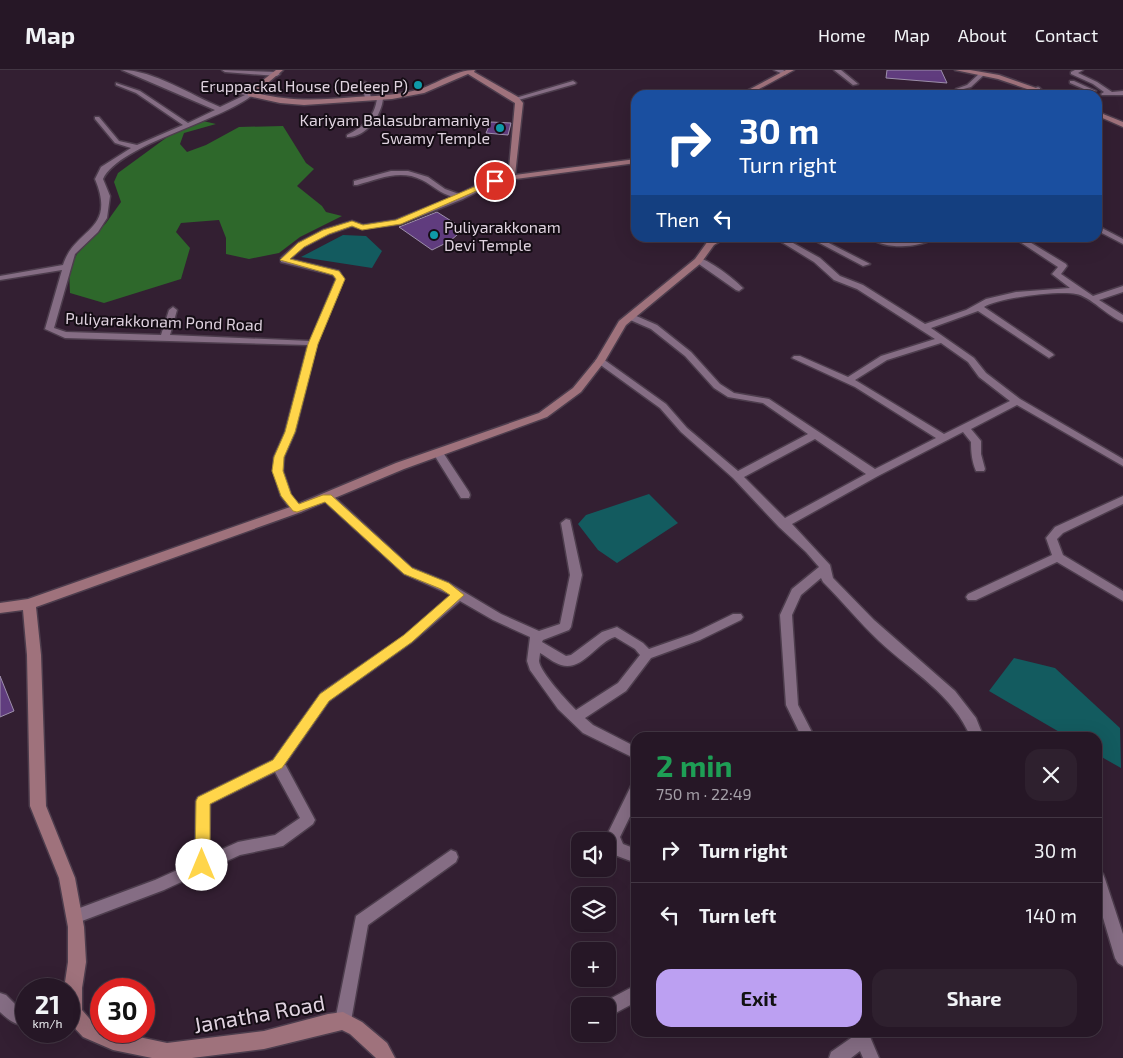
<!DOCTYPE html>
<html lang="en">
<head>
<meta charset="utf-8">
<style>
  :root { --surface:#261726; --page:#2e202e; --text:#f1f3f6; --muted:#a49fa7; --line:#423643; --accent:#bca0f2 }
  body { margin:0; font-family:"Exo 2",sans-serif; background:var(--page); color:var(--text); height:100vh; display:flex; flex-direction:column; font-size:19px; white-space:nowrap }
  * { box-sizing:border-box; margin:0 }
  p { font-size:16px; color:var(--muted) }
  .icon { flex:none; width:28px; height:28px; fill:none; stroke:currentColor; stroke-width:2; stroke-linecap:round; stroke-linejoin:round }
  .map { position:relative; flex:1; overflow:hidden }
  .side { position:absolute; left:631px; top:662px; width:471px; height:305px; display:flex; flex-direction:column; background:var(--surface); border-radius:15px; box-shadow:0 5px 20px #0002,0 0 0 1px var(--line) }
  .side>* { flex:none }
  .top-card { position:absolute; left:631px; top:20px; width:471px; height:152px; border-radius:15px; box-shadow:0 5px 20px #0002,0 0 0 1px var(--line); background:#1a4fa0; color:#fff; overflow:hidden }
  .fabs { position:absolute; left:571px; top:762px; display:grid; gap:10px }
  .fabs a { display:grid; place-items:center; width:45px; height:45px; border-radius:10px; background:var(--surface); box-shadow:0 5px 20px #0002,0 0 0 1px var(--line); font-size:25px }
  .speed { position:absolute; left:15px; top:908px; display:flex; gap:10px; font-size:25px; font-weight:700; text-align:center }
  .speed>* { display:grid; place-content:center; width:65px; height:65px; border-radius:50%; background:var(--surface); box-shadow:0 5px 20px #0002,0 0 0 1px var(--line); line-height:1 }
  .speed small { font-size:12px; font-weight:400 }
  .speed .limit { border:8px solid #d22; background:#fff; color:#111 }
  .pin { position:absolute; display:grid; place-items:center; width:42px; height:42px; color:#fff; margin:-21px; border:2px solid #fff; border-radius:50%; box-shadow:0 1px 5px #0007 }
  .me { position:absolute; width:55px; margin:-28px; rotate:0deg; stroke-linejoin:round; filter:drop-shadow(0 0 4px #0008) }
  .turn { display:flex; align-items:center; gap:18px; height:105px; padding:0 25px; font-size:22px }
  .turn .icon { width:65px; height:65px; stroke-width:2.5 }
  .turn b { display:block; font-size:35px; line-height:42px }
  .then { display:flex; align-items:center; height:48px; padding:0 25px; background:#0003; gap:10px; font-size:19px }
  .round { display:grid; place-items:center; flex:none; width:52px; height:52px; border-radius:15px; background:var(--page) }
  .head { display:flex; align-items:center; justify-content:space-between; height:85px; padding:0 25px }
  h1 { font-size:30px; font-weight:700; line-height:38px; color:#1e9e55 }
  .primary-button { display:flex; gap:10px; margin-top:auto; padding:10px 25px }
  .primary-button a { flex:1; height:58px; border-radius:15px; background:var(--accent); color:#111; font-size:20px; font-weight:700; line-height:58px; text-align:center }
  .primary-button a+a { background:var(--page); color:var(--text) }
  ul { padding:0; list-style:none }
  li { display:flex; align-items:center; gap:15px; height:65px; padding:0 25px; border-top:1px solid var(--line) }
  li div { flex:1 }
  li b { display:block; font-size:19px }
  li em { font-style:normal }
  header { display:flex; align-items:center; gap:30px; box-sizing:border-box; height:70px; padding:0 25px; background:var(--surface); border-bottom:1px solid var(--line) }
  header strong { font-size:24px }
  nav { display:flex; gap:28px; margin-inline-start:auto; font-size:18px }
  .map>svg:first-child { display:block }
  .forest { fill:#2e682b }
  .water { fill:#135b5f }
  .building { fill:#603c7e; stroke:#9e90ac }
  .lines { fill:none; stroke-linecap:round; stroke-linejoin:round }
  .street-casing { stroke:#4d3d4d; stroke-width:3 }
  .secondary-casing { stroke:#4d3d4d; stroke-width:3 }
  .street { fill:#856d84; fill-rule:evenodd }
  .secondary { fill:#9f727c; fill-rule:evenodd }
  .route { fill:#ffd54a; stroke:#a68a30 }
  .culture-dot { fill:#0f9aa8; stroke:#150d15; stroke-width:2 }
  .labels { text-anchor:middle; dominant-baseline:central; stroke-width:4; stroke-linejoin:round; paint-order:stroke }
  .far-poi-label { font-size:16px; fill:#dfd2df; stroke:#150d15; text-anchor:end }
  .far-street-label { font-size:16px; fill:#dfd2df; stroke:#150d15 }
  .near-street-label { font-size:22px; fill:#dfd2df; stroke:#150d15 }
</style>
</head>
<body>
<header>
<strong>Map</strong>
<nav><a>Home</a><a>Map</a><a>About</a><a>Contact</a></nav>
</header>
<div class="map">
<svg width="1123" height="988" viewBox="0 0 1123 988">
  <rect width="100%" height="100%" fill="#331f32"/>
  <path class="forest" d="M203,51L216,54L184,63L180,74L187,82L206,75L239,57L283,56L306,93L314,99L297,116L322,136L326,142L342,146L300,167L279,183L249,189L226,184V168L219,150L181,153L176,162L190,178L181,209L104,233L70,223L69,200L77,184L106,153L121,132L114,112L118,103L170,65Z"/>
  <path class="water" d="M343,165L366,166L382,181L372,198L301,187Z
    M649,424L678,453L617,493L598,480L578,454L586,445Z
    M1014,588L1055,598L1120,658L1121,698L1098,685V668L1068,667L989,621Z"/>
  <path class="building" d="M887,0H941L947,13L886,8Z
    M491,52L511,53L508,65L486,63Z
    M437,142L464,159L450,171L432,180L399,157Z
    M0,606L14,641L0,647Z"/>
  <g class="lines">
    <g class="street-casing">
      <path id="street" d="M122,0C153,0 191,25 220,37L245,25L211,17V15L254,24C220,52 120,74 103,109L110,126L107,148L98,162L75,184L54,258L66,262L161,265L169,240L173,237L177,240L170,265L310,271L336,209L333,205L281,192V188L298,173L323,160L352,151L363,155L396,150L453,127C439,123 434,116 422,110C400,99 379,109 357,115H354V111L391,101H408L428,107L445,119L459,124L479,114L511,106L515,108L485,118L463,129L401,154L362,159L352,156L329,164L304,177L290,189L339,201L344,209L317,274L295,362L284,387L283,401L291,425L302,439L301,442H293L281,426L273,401L274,387L285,362L308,275L65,268L45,259L62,200L0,210V206L63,195C75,157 117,162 95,109L101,97L131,78L115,73L95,49V47H99L119,71L137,75L183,55L136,23L116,15V13L140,21L188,53L215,40Z
        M222,0L277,2L280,4L277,6L225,2Z
        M774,0H783L788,3L785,5Z
        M834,0H841L858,14L853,15Z
        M1075,0H1083L1078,3L1097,12L1112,22L1123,21V25H1102L1101,24L1104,22L1093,14L1071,4V2Z
        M980,3L985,4L971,17L956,21V19L967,15Z
        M573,11L576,13L575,14L515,31L512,29Z
        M1070,11H1074L1096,21L1091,22L1070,13Z
        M365,12L368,14L371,28L368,30L365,28L362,14Z
        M1038,17L1040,18V20L1027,25H1018Z
        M380,26L383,28C382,45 366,68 347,67V65C363,57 375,47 377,28Z
        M1098,156L1123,169V174L1098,161Z
        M775,168H784L820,188L840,206L863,215L925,254L966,240L986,229L1016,222L1070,218L1052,204L1058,197L1014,168H1023L1066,194L1067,196L1061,204L1093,226L1123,216V222L1099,230L1123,245V252C1108,247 1090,226 1076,224C1059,220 998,228 984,237L1052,283L1054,285L1049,288L978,241L931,258L974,288L986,303L1020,329L1123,389V396L1017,335L971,359L981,371V384L985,399L984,401H976C972,392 971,382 971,372L963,362L878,406L792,454L830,495L833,508L874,550L955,621L976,648L984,668H971C953,624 912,602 879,571C859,552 842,531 823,512L821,508L801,525L792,545L798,635L815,668H802L786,635L780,545L792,519L819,497L806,482L779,457L733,408L681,362L660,338L595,291L597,289H603L666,334L687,358L738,401L808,364L763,333L728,327L714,318L685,286L651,259L628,249V245H634L657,255L691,282L720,314L734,323L769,329L875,399L936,368L855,317L792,288L794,286H800L848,307L881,286L935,269L857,219L834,210L814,192ZM941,273L968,292L979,307L1010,331L944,364L855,310L887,290ZM815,369L866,404L785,448L744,407Z
        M810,168H819L870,194L863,196Z
        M871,168C879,167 886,171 894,171C908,172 921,166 934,168C920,178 885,180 871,168Z
        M696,188C707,187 735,210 743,218L739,221L736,220L696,192Z
        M438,380L442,381L469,422L470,425L469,428H461L433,383Z
        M327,423L331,424L412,498L449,513L501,544L539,561L560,554L570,505L561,453L566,449L570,450L582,505L571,557L569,560L543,570L542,572L566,586L571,585L602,562L617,557L643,573L649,579L692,564L733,544H741L743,547L741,550L700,570L651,588L626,621L585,648L593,655L636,677V689L583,663L558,639L530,600L527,591L530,567L493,550L460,531L412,572L329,631L285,694L313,746L315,750L313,754L283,776L240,785L164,820L74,854L69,852L67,847L69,842L155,810L195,792L196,731L198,727L273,690L321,623L404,566L451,525L404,504L323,430L322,427L323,424ZM615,567L635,579L640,585L618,613L576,640C568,632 540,602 539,591C539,591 540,584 540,583C547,587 554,593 561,595C582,602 597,572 615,567ZM275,702L300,748L275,765L238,772L209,785L210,734Z
        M1123,426V434L1063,463L1057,469L1063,485L1123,521V531L1057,492L976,530H968L966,527L968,524L1052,485L1046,468L1055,457Z
        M636,714V734L620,767L623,774L636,779V793L612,784L606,767L631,716Z
        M451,780L456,782L458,787L456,792L368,855L351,951L349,957L343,959L337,957L335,951L356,846Z
        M1098,802L1103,804L1105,809L1123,864V896L1118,893L1115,888L1098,831Z
        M636,915V932L608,947V936H601L602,933Z
        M0,923L6,925L20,939H26V955C14,955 9,950 0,942Z
        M852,962H868L879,988H863L860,981L851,988H829L831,982L854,966Z"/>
    </g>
    <g class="secondary-casing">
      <path id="secondary" d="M276,0H283L256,23C292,32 320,30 356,27C377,26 397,25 417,20C437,14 455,0 475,0L474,2L518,27L523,33L515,105L636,89V93L508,110L515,33L468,4L424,23L392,29L304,35L280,33L248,26V22Z
        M786,0H794L748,25H739Z
        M955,0H970L999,5L1056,25H1045L998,9Z
        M1098,42L1123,52V57L1098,46Z
        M715,168H725L714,175L701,193L626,255L605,291L581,322L547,347L404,399L301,442L36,537L41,585L46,736L75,808L84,857L86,892L82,918V940L95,955L101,957V961H111L167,973L264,961L328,944L343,942L362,952L387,973L395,988H376L350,964L342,960L264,979L192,988H152L113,980L83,967L69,952V919H64L68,892V857L59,808L30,736L27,585L23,540L0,543V533L28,529L293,436L396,393L539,343L573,318L596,290L619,251L695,189L708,171Z"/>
    </g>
    <use href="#street" class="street"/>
    <use href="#secondary" class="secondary"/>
  </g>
  <path class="route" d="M493,109L499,111L401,154L362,160L352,156L329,164L304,177L290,189L339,201L345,209L318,274L295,362L284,387L283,401L291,424L299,434L323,425H331L412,498L449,513L464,525L412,572L329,631L282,698L210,734V795L208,800L202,802L197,800L195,795L196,731L198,727L273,690L320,624L404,565L450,525L441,519L404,504L325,432L297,442L293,441L281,426L272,401L274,387L285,362L308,274L336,209L333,205L280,190L298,173L323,160L352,151L363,155L396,150Z"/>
  <g class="culture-dot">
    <circle cx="418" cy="15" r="5"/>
    <circle cx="500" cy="58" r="5"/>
    <circle cx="434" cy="165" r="5"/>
  </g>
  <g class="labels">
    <g class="far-poi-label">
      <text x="408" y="15">Eruppackal House (Deleep P)</text>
      <text x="490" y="49">Kariyam Balasubramaniya<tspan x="490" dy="18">Swamy Temple</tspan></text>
      <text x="444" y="156" text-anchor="start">Puliyarakkonam<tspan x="444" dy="18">Devi Temple</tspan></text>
    </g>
    <g class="far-street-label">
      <text transform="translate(164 251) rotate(2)">Puliyarakkonam Pond Road</text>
    </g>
    <g class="near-street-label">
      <text transform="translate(259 943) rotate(-10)">Janatha Road</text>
    </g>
  </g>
</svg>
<div class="fabs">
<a><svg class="icon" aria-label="sound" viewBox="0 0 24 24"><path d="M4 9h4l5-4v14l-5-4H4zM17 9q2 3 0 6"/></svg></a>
<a><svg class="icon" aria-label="layers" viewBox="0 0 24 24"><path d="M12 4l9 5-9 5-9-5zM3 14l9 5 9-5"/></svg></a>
<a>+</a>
<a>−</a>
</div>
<div class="speed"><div>21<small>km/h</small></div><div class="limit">30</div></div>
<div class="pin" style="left:495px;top:111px;background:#d93025"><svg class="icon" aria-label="arrive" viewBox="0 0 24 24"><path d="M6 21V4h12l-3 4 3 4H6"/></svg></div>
<svg class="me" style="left:202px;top:795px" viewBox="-20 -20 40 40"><circle r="19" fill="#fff"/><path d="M0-13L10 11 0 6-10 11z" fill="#ffd54a"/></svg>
<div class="top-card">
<div class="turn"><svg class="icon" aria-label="right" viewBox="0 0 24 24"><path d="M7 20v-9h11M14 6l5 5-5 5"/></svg><div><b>30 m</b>Turn right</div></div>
<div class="then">Then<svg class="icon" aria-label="left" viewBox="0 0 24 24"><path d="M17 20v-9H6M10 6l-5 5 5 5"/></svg></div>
</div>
<section class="side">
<div class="head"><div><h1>2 min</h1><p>750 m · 22:49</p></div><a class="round"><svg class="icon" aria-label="close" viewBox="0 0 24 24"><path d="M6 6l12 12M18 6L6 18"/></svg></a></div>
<ul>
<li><svg class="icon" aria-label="right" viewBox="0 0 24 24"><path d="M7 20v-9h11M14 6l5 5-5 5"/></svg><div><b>Turn right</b></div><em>30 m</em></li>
<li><svg class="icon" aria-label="left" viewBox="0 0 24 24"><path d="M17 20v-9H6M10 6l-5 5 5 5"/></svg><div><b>Turn left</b></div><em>140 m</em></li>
</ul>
<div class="primary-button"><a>Exit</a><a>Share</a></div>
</section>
</div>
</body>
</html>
